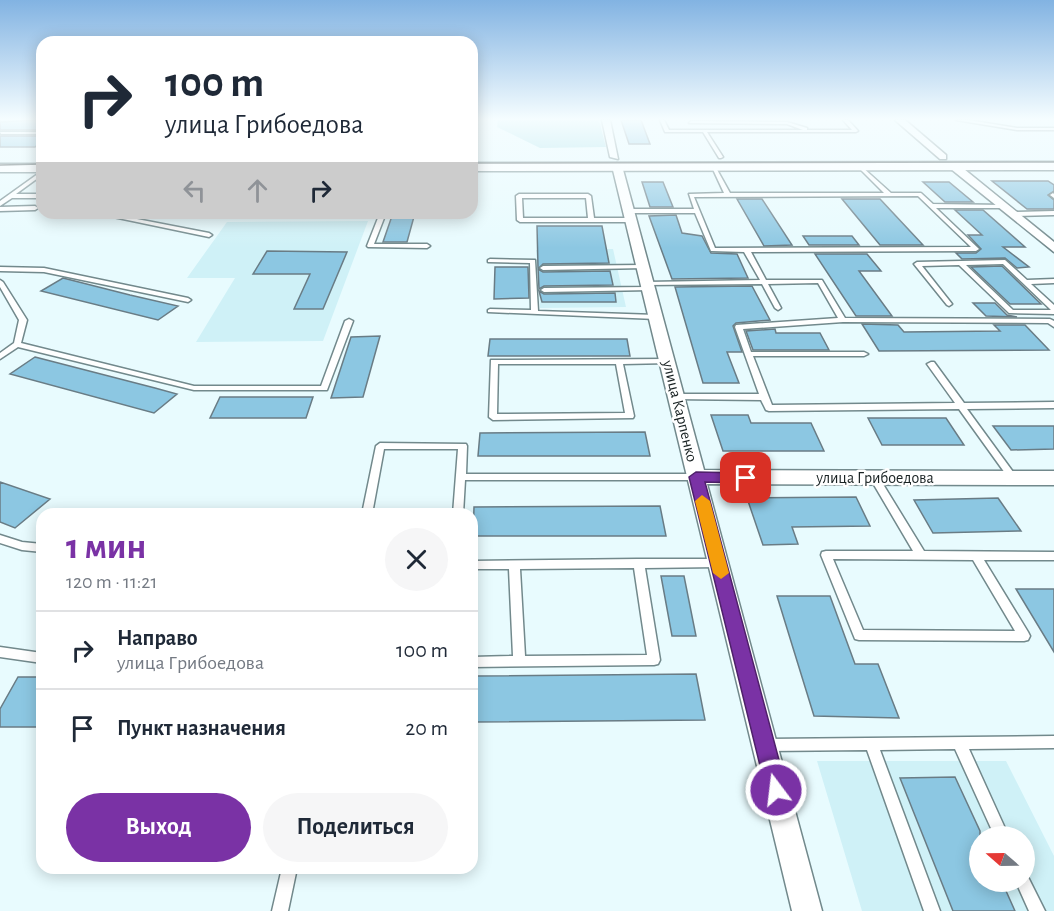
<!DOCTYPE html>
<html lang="ru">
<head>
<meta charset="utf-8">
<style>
  :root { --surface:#fff; --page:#f6f6f7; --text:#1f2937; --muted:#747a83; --line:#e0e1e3; --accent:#7a32a5 }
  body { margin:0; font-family:"Alegreya Sans",sans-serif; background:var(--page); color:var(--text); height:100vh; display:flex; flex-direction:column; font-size:22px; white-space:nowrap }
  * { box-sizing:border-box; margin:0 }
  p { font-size:20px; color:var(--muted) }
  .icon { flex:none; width:33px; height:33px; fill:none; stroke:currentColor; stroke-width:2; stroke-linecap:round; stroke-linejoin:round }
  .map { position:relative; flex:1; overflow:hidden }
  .panel { position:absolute; left:36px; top:508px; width:442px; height:366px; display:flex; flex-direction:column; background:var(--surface); border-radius:18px; box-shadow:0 3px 15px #0003 }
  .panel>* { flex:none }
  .top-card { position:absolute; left:36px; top:36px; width:442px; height:183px; border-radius:18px; box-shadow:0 3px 15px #0003; background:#fff; color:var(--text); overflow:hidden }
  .needle { width:39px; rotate:290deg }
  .fabs { position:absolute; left:969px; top:826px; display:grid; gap:12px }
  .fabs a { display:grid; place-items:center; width:66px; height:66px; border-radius:50%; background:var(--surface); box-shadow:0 3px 15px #0003; font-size:30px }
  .pin { position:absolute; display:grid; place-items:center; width:51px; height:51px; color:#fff; margin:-26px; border-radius:12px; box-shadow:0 3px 9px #0006 }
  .me { position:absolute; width:66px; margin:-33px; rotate:345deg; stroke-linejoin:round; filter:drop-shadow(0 0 4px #0008) }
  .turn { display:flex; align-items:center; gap:21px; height:126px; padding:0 30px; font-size:27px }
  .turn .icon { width:78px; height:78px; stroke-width:2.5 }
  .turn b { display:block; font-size:42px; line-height:51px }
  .lanes { display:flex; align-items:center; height:57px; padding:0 30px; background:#0003; justify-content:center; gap:30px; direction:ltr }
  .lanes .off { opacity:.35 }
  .round { display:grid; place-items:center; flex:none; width:63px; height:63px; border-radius:32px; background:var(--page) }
  .headline { display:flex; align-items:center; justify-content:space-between; height:102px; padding:0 30px }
  h1 { font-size:36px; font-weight:700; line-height:45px; color:var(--accent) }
  .cta { display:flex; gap:12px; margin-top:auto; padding:12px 30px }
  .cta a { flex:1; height:69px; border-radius:36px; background:var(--accent); color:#fff; font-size:24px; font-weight:700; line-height:69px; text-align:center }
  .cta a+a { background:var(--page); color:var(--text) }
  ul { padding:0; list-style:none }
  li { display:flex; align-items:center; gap:18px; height:78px; padding:0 30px; border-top:2px solid var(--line) }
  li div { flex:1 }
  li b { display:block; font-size:22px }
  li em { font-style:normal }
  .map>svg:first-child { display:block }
  .built { fill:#cff1f7; fill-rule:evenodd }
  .green { fill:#a0dce5 }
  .building { fill:#8cc7e2; stroke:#697c85; stroke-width:1.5 }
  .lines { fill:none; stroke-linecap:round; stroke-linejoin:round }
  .service-casing { stroke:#72898c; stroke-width:3 }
  .minor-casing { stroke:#72898c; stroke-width:3 }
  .secondary-casing { stroke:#72898c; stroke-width:3 }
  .service { fill:#fff; fill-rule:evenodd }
  .minor { fill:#fff; fill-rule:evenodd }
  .secondary { fill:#fff; fill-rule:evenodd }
  .tram { stroke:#475354; stroke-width:1.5 }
  .route { fill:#7a32a5; stroke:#4f206b; stroke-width:1.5 }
  .slow { fill:#f59e0b }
  .labels { text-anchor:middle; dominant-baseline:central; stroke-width:5; stroke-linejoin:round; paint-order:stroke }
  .street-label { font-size:16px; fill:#192223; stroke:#fff }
</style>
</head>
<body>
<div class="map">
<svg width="1054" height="911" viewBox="0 0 1054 911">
  <rect width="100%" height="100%" fill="#e8fbfe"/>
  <path class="built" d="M368,221L323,341L196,342L235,278H187L227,222Z
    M613,249L626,307L540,308L536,250Z
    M817,761H1006L1054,856V911H862ZM980,837H1024V882H980Z"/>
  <path class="green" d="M498,120H599L606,147L540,148L497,127Z"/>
  <path class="building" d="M34,120H42V130H0V122Z
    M621,120H641L650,144H629Z
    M0,136H42V141L35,147H0Z
    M992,181H1048L1054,185V191L1048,195L1054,200V209H1027Z
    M642,182H663L673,207H650Z
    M923,182H949L973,202H945Z
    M737,199H762L792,245L764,246Z
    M842,199H880L923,245H880Z
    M955,210H983L1025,247H1003L1029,267L1017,268L1005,258L962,259L956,253H976L981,249L968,235H982Z
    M393,213H415L407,242H383Z
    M676,215L682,233L702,236L711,253L737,254L748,278L672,279L649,216Z
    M537,226H602L609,263L543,264L538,269L543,272L610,271L613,285L544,286L539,289L538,267Z
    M803,236H852L859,245H809Z
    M267,251L347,252L323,309H294L310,274H253Z
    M815,254H867L881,271H859L892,316H856Z
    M1002,266L1041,304H1010L971,267Z
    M495,267H528L529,298L494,299Z
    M63,278L130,295L178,306L158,320L41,291Z
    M752,286L770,320L736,323L733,326L742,352H727L739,383H703L675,287Z
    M539,291L544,294L615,293L616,302H542Z
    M973,303H995L1007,315L1017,317L986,316Z
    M862,324L898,325L904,332L1000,331L994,325H1025L1049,350L879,351Z
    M775,329L776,333H820L829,350H753L746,331Z
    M380,336L363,397L331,398L351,337Z
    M490,339H627L630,356H488Z
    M35,357L155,388L177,394L154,413L10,374Z
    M220,397H313L306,418H210Z
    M711,415H748L751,423H811L824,451H723Z
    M868,418H946L964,445H882Z
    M993,426H1054V449L1011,450Z
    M645,432L650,456H478L480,433Z
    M0,482L50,499L15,528L0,522Z
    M856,497L870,526L792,527L798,544L763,545L747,498Z
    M998,498L1021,531L933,533L914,500Z
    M660,506L666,536H473L474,507Z
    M661,576H684L696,636H672Z
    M1016,589H1054V652Z
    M777,596H830L855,664H878L899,718L814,716Z
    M696,674L705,720L472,722V676Z
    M18,677H42V727H0V709Z
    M955,777L980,831V882H1002L1015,911H953L900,778Z"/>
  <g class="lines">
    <g class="service-casing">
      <path id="service" d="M660,120H664L669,130H803L787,124L689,123L691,121L787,122L807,128V130H852L843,120H848L858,131L856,132H707L723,157L721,158H719L703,132H665Z
        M956,120H968L1017,128H1054V130H1017Z
        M0,132H42V134H1Z
        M711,165L715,166L730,193H884L859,168V166H861L891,193H921L933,204L1005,205V207L1003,208H936L978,248L979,249L976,251L751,252L766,280H822L845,318L1050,319L1054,321V327L1048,323L843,322L743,329L751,352H864L868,354L864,356H753L772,405L955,403L927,364L931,362H934L964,403L1054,402V408L967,409L1016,476L1018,478L1016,480H1010L959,409L769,411L766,410L761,400L673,399L672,397L676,394H759L735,327L736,325L838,318L818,283L768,284L781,308L778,310L775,308L762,284L645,285V283L647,282L760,280L744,252L711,251L695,213H628L625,211L628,209H694L689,194L724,193ZM918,196L971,247L715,248L694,197Z
        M42,171V175L16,194H42V198H12L0,206V201Z
        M1053,193L1054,194V198L1050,195Z
        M519,194H588L591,196L594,218H631L634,220L631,222H520L517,220L516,196ZM522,198H586L588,218H523Z
        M0,207L35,206L38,208L35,210L0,211Z
        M1054,211V215L1012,216L1009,214L1012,212Z
        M94,213H106L209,233L212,235L209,237Z
        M380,213H386L374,244H427L430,246L427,248L368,247L367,246Z
        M490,259L535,260L538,311L656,315L660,317L656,319L488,312V310L490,309L531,310L530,263L488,262V260Z
        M1005,260L1027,280L1054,279V283L1031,284L1054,305V314L1009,313L959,265L922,266L952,304L949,306L947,305L914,264L917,262ZM1003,264L1051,310H1013L966,265Z
        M643,265L645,266V268L543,270L540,268L543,266Z
        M0,267L44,268L188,298L191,300L188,302L44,272L0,271Z
        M0,280L3,282L27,320L21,343L194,386H321L345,321L349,319L353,321L327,390H194L18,347L0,359V353L14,343L19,320L0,287Z
        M649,287L651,288V290L544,292L541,290L544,288Z
        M667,359L671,361L670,363L623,364L634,416L633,418L493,420L489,417L491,360ZM498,364H616L625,413L497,414Z
        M380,443L466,444L467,446L466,474H696L701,477L696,480H465L463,514H453L458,449H384L372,514H362L376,446Z
        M875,475L878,476L924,551L1054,552V560H984L1028,632L1030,636L1028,640L1024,641L859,640L855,639L821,555L822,552L826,551H913L870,478ZM833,559L973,560L1015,631L863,630Z
        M0,535L22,542L42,544V552L22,550L0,543Z
        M637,559H718L722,560L723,563L722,566L718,567L645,568L660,660L658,664L654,665L472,667V657L513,656L509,569H472V561ZM634,568L647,655L525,656L520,569Z
        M0,647L42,653V663L0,657Z
        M1054,736V748L969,749L1009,837H995L955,749L880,750L940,911H924L867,750L767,751L762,750L760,745L762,740L767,739Z
        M282,868H297L288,911H272Z
        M1024,875L1028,877L1045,911H1029L1016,882H1024Z"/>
    </g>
    <g class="minor-casing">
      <path id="minor" d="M602,120H610L618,159L610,157Z
        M895,120H905L946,155V159H940Z
        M617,163L622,166L704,470L1054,471V485L707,484L822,911H792L612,166Z
        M951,165H959L1054,242V252L951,169Z"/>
    </g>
    <g class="secondary-casing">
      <path id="secondary" d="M1054,162V170L472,171V163Z
        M0,164H42V172H0Z"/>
    </g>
    <use href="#service" class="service"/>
    <use href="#minor" class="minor"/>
    <use href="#secondary" class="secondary"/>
    <path class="tram" d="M472,163L1054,162
      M0,165L42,164"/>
  </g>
  <linearGradient id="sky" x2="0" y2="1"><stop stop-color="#82b3e2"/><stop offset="0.48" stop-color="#f5fdff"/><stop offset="1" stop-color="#f5fdff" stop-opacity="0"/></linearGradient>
  <rect width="1054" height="248" fill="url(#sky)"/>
  <path class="route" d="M696,472L746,473L753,478L746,483L705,482L787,790L784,798L776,801L769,798L766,790L689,477Z"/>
  <path class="slow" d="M702,495L710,501L729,573L721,579L713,573L695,501Z"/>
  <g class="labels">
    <g class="street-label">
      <text transform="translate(680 411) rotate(76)">улица Карпенко</text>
      <text x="875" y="478">улица Грибоедова</text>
    </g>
  </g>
</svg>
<div class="fabs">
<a><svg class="needle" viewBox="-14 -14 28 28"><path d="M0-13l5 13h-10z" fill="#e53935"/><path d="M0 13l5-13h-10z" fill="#747a83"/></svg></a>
</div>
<div class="pin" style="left:746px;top:478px;background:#d93025"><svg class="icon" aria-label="arrive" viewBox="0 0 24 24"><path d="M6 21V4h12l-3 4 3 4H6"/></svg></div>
<svg class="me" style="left:776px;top:790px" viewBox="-20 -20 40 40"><circle r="17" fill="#7a32a5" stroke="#fff" stroke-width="3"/><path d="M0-11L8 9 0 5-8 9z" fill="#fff"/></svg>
<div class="top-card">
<div class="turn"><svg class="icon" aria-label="right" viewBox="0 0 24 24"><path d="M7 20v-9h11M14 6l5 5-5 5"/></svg><div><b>100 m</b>улица Грибоедова</div></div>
<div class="lanes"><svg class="icon off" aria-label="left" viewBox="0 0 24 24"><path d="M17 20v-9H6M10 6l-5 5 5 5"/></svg><svg class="icon off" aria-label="ahead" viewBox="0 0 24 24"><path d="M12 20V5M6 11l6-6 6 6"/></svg><svg class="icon" aria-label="right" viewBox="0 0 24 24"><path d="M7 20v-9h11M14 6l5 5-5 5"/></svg></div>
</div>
<section class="panel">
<div class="headline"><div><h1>1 мин</h1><p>120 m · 11:21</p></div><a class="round"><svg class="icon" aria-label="close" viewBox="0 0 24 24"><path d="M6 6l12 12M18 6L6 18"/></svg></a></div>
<ul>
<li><svg class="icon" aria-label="right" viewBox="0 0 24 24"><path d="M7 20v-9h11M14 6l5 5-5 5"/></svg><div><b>Направо</b><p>улица Грибоедова</p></div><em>100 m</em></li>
<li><svg class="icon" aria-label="arrive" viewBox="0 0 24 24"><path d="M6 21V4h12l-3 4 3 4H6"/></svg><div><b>Пункт назначения</b></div><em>20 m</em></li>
</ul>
<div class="cta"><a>Выход</a><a>Поделиться</a></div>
</section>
</div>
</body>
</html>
